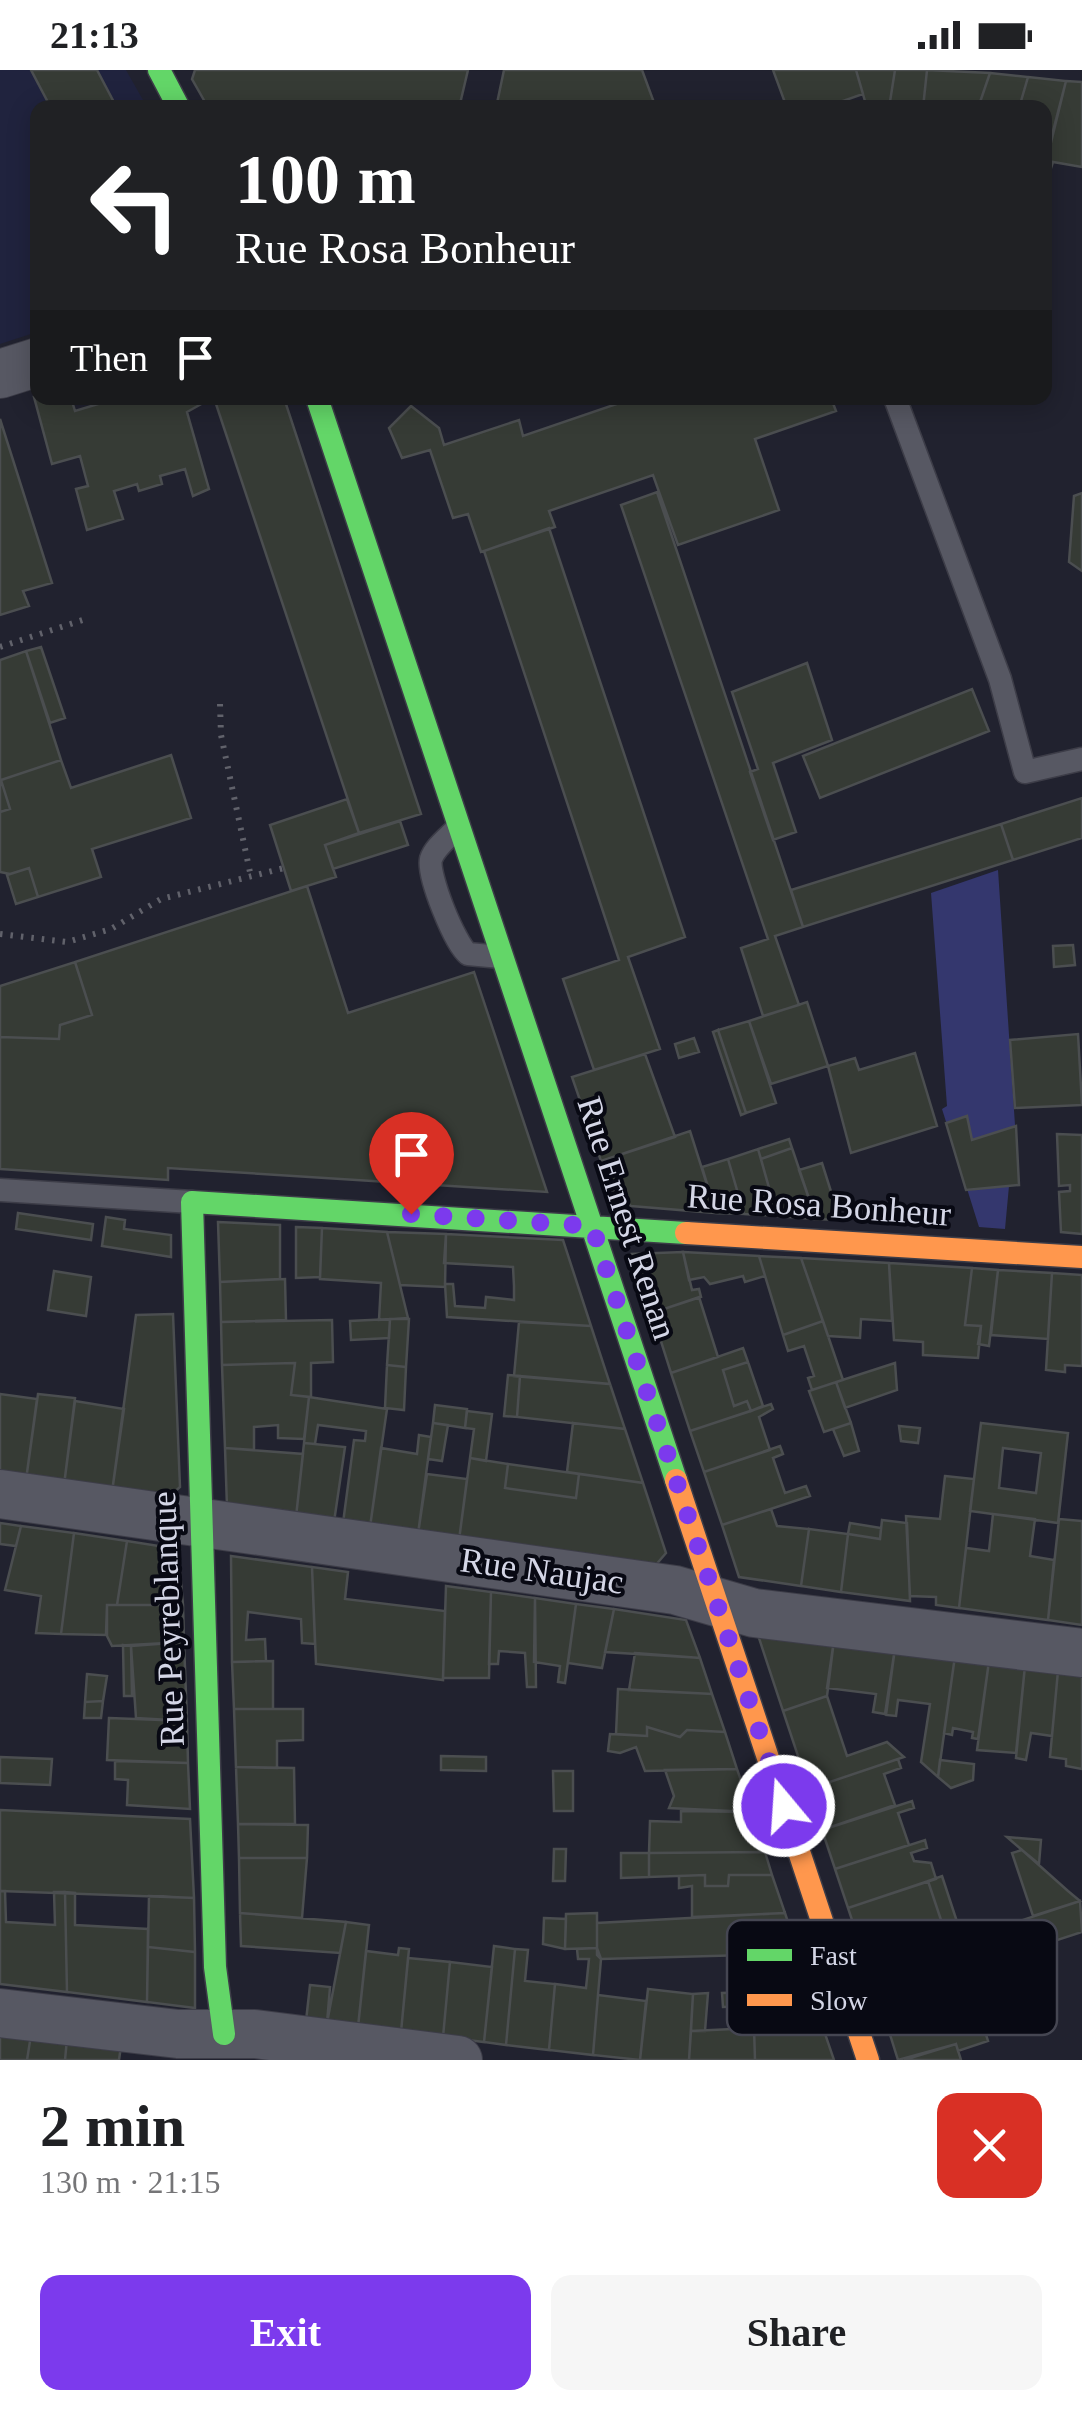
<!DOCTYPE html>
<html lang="en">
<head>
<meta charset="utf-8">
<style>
  :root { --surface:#fff; --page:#f6f6f6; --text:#202124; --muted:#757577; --accent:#7c3aed }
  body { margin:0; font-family:"Times New Roman",serif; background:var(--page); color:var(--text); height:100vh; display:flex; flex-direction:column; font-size:38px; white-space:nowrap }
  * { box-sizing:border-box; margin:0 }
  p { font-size:32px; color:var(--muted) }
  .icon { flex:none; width:55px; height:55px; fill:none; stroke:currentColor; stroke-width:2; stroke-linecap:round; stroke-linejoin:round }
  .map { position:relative; height:1990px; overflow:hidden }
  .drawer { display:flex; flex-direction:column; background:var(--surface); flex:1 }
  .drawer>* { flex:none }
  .banner { position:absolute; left:30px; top:30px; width:1022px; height:305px; border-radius:20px; box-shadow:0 5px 25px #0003; background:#202124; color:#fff; overflow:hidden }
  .pin { position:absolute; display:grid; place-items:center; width:85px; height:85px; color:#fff; margin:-102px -42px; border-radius:50% 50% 50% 0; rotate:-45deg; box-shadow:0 0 10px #0007 }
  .pin .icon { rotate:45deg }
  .me { position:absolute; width:110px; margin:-55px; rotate:342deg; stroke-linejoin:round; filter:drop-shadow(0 0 8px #0008) }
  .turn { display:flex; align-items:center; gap:35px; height:210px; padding:0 40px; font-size:45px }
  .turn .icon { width:130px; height:130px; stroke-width:2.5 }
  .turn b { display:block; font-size:70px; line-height:85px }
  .then { display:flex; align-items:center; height:95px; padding:0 40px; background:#0003; gap:20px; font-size:38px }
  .round { display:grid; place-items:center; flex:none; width:105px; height:105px; border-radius:20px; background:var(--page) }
  .summary { display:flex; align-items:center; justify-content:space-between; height:170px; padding:0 40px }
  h1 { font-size:60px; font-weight:700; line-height:75px }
  .cta { display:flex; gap:20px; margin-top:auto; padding:20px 40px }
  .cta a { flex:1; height:115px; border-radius:20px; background:var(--accent); color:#fff; font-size:40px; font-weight:700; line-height:115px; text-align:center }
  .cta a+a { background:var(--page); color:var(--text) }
  .status { display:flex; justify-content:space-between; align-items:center; height:70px; padding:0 50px; background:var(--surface); direction:ltr }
  .status svg { height:28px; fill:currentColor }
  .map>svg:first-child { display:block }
  .built { fill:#20233e }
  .green { fill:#34376e }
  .building { fill:#363b35; stroke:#4b4e50; stroke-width:2.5; fill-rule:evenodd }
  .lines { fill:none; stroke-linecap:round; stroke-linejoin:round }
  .lane-casing { stroke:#3d3d48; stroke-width:25 }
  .street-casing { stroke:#3d3d48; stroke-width:50 }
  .fast-casing { stroke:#3d3d48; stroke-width:25 }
  .slow-casing { stroke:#3d3d48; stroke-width:25 }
  .path { stroke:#61626b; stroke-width:6; stroke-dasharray:2.5 8; stroke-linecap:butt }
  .lane { stroke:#575863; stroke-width:22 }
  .street { stroke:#575863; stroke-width:48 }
  .fast { stroke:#63d668; stroke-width:22 }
  .slow { stroke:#ff974d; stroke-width:22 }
  .route { stroke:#7c3aed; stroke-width:18; stroke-dasharray:0 32.4 }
  .labels { text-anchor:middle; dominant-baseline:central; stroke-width:8; stroke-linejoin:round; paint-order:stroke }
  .street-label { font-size:35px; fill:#d4d6e6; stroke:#080913 }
  .key { fill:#080913; stroke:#454652; stroke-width:2.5 }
  .key-label { font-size:28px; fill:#d4d6e6 }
</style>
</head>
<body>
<div class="status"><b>21:13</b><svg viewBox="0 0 49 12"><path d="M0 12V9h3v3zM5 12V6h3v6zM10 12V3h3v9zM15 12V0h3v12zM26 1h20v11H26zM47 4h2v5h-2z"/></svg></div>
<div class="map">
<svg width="1082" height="1990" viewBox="0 0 1082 1990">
  <rect width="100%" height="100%" fill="#21222f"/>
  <path class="built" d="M0,0H126L147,37L38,38L37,262L0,274Z"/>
  <path class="green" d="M998,800L1019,1115L1009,1116L1005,1159L979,1157L942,1039L947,1036L931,823Z"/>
  <path class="building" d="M31,0H97L117,38H51Z
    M195,0H468L459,38H340L314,32L311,38H230L205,32L192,9Z
    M504,0H642L656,38H496Z
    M773,0H856L863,24L823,38H787Z
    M856,0H895L889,38H867Z
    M895,0H927L923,38H889Z
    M927,0L990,3L978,38H923Z
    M990,3L1028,7L1019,38H978Z
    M1028,7L1066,11L1045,92V38H1019Z
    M1066,11L1082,12V97L1053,92L1051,98L1045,97Z
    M34,327L71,328L75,341L118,328H212L187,342L209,419L193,426L185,399L160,406L162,414L139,421L137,414L114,421L123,449L87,460L76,419L88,416L80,386L52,394Z
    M214,328H284L421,744L359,763Z
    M634,328H831L836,341L755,369L779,440L678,475L653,405L549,441L555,457L481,482L468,444L453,448L430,380L402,388L389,358L411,336L439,358L444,375L519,350L523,366Z
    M0,349L52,513L23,521L29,536L0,545Z
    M657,422L803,857L775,866L799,935L763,946L741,878L768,869L621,435Z
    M1082,423V501L1069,492L1074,426Z
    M549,458L685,867L628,887L660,979L594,1000L563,909L619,890L484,481Z
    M41,577L65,648L50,653L26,581Z
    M26,581L61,690L1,710L10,739L0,742V590Z
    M807,593L832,670L773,693L796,762L773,770L750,702L758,699L732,622Z
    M972,619L989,661L820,728L803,686Z
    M171,685L191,748L92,779L101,807L38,827L29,798L10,804L0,802V742L10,739L1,710L61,690L71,718Z
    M1082,728V768L1013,790L1001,754Z
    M347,729L359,763L325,775L336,807L291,821L270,755Z
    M400,751L408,775L333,799L325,775Z
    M1001,754L1013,790L803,857L791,820Z
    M29,798L38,827L16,834L7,805Z
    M307,816L348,943L474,902L547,1122L168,1098V1110L0,1099V967L59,969L60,955L92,945L75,892Z
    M1073,875L1075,895L1054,897L1053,876Z
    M75,892L92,945L60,955L59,969L0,967V916Z
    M807,932L828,996L771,1014L749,951Z
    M749,951L776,1033L746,1043L718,960Z
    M718,960L746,1043L741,1045L713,962Z
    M1078,964L1082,1035L1015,1038L1010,970Z
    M694,968L699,982L679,988L675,974Z
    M915,983L937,1056L851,1083L828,996L855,988L859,1000Z
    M645,984L675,1067L601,1091L572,1007Z
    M967,1046L972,1070L1016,1056L1019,1115L966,1120L946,1053Z
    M690,1061L716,1143L631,1136L615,1124L601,1091Z
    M1057,1064L1082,1065V1164L1061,1162L1059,1122L1070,1121V1115L1059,1116Z
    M789,1069L792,1078L761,1089L758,1079Z
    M792,1078L816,1149L777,1146L761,1089Z
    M758,1079L777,1146L744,1144L728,1089Z
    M728,1089L744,1144L716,1143L702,1097Z
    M822,1093L840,1150L816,1149L799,1100Z
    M18,1143L93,1154L91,1170L16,1159Z
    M106,1147L125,1150L124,1159L171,1165V1187L102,1176Z
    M218,1152L280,1155V1209L220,1212Z
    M296,1157L322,1158L320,1207L296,1208Z
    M322,1158L387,1162L408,1248L379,1250L381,1213L320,1209Z
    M387,1162L446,1164L445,1217L400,1215Z
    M446,1164L563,1170L591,1256L447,1247L445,1214H453L455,1236L485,1238L486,1227L514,1230V1216L513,1197L444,1193Z
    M683,1182L692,1220L699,1219L701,1227L652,1243L632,1184Z
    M683,1182L759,1186L765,1206L745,1212L743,1206L710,1214L704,1207L689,1210Z
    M759,1186L801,1188L823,1251L783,1265Z
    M801,1188L889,1193L892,1251L861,1249L860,1268L828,1266Z
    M889,1193L972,1198L965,1255L981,1256L978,1288L923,1285V1272L894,1270Z
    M972,1198L998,1200L989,1276L978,1274L981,1256L965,1255Z
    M998,1200L1052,1203L1048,1269L991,1265Z
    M54,1201L91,1207L86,1246L48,1240Z
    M1052,1203L1082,1205V1296L1065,1295V1302L1046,1300Z
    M285,1209L286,1250L221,1252L220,1212Z
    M699,1227L718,1287L671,1303L652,1243Z
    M173,1244L180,1417L167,1429L112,1422L136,1245Z
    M390,1249L389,1268L351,1270L350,1251Z
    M390,1249H409L406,1297L387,1295Z
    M332,1250L333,1292L311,1293V1327L291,1325L295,1293L222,1295L221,1252Z
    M823,1251L843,1310L812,1320L808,1308L814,1306L804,1276L788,1281L783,1265Z
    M519,1252L591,1256L610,1314L514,1306Z
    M743,1278L748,1292L723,1300L734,1336L747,1331L751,1341L690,1361L671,1303Z
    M748,1292L763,1336L751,1341L747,1331L734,1336L723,1300Z
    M295,1293L291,1325L309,1327L304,1369L278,1368V1355L254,1357V1380L225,1378L222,1295Z
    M895,1293L897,1320L845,1338L836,1312Z
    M387,1295L406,1297L404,1340L385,1338Z
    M508,1305L520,1306L517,1347L504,1346Z
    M520,1306L610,1314L625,1359L517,1347Z
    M836,1312L851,1353L824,1362L809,1321Z
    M0,1324L37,1329L26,1410L0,1406Z
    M38,1324L75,1328L64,1415L26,1410Z
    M309,1327L387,1339L370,1457L343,1453L354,1370L365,1371L366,1361L318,1355L315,1374L304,1373Z
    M75,1331L124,1339L112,1422L64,1415Z
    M771,1334L773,1339L759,1347L770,1380L704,1402L690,1361Z
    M435,1335L467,1339L465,1358L433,1353Z
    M467,1341L492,1344L486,1391L470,1388L474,1359L465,1358Z
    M433,1353L448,1355L442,1391L428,1389Z
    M573,1353L625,1359L643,1413L567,1402Z
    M851,1353L859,1381L844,1386L833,1359Z
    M981,1353L1068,1363L1058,1453L970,1441ZM1003,1378L1041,1383L1036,1423L999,1418Z
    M899,1356L920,1358L918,1373L901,1371Z
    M419,1365L431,1367L418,1464L370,1457L381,1378L417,1384Z
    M304,1373L345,1377L334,1452L296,1447Z
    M780,1376L783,1384L773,1388L785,1423L806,1416L810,1426L722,1455L704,1402Z
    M225,1378L303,1384L296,1447L227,1437Z
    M470,1388L508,1394L505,1418L576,1428L579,1404L643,1413L666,1483L654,1497L459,1470Z
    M508,1394L579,1404L576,1428L505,1418Z
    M427,1404L467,1409L459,1470L418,1464Z
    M945,1406L974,1409L959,1538L936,1535V1527L910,1526L906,1446L940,1449Z
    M771,1439L777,1456L809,1459L801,1516L739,1507L722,1455Z
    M993,1444L1035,1449L1030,1486L1054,1490L1048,1550L959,1538L966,1478L989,1481Z
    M1059,1449L1082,1451V1555L1048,1550Z
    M882,1450L907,1453L910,1531L841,1522L848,1464L880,1469Z
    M0,1453L21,1456L16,1476L0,1474Z
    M850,1453L881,1458L880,1469L848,1464Z
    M21,1456L74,1463L61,1564L36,1563L41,1526L5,1520Z
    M809,1459L848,1464L841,1522L801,1516Z
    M74,1463L127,1471L117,1535H107V1565L61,1564Z
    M127,1471L178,1479L183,1535H117Z
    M231,1486L312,1497L315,1574L302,1573L301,1549L248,1542L246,1570L265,1569L266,1591L232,1592Z
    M312,1497L348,1502L345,1529L445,1541L443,1610L316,1594Z
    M446,1516L491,1522L489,1608H443Z
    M491,1522L535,1528L536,1617H527L525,1583L499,1581L498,1594H489Z
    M535,1528L576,1534L565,1613L558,1612L560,1596L534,1592Z
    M576,1534L614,1539L602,1598L568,1593Z
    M107,1535H183L184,1572L112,1576L106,1564Z
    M614,1539L686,1550L700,1588L605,1582Z
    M757,1562L834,1570L827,1626L783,1641Z
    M834,1570L895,1578L885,1644L873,1642L876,1624L827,1618Z
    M184,1572L187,1651L136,1648L131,1576Z
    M123,1575L131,1576L132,1626H124Z
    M895,1578L955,1586L938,1707L921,1692L930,1634L898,1630L896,1646L886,1645Z
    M635,1583L700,1588L712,1624L629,1620Z
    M955,1586L989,1591L978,1669L972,1668L973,1662L953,1658L952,1665L944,1663Z
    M273,1591V1639H234L232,1592Z
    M989,1591L1025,1596L1016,1683L977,1680Z
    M1025,1596L1058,1601L1052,1666L1031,1663L1026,1690L1016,1688Z
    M1058,1601L1082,1604V1699L1066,1696V1689L1050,1687Z
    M87,1604L107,1606L103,1631L85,1632Z
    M618,1619L712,1624L725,1662L687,1660L680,1667L647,1657V1666L616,1664Z
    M827,1626L847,1686L887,1672L904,1687L809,1719L783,1641Z
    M103,1631L101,1648H84L85,1632Z
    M234,1639H303V1670L277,1671V1698L236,1697Z
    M109,1648L187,1651L188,1693L107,1690Z
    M647,1657L680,1667L687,1660L725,1662L737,1699L645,1701L636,1677L620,1683L608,1681L610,1664L647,1666Z
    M441,1686L486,1687V1701L441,1700Z
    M0,1687L52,1689L50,1715L0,1713Z
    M898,1689L901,1698L884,1704L895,1735L822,1760L809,1719Z
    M940,1690L974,1694L973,1710L951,1718L938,1707Z
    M115,1691L188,1693L190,1739L127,1735L128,1710L115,1709Z
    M236,1697L294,1698L295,1754H238Z
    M737,1699L752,1742L669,1738L674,1726L665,1700Z
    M553,1701H573V1741H554Z
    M912,1731L914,1738L898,1743L909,1775L835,1799L822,1760Z
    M0,1740L190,1749L194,1828L0,1821Z
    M681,1741L752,1742L765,1782L649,1783L650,1751L681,1752Z
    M238,1754L308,1755L307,1788H239Z
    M1007,1767L1041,1770L1039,1794L1022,1780Z
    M925,1770L927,1778L911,1783L914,1791L931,1793L936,1809L848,1838L835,1799Z
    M554,1779H566L565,1811H553Z
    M1022,1780L1068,1821L1080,1831L1033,1846L1012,1783Z
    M765,1782L772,1805H729L728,1816H705V1805L649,1807V1783Z
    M621,1783H649V1807L621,1808Z
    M239,1788H307L302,1848L240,1843Z
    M705,1805V1816H728L729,1805H772L785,1843L692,1847V1816L679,1818V1806Z
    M942,1806L963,1870L949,1874L928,1811Z
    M928,1811L949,1874L869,1901L848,1838Z
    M0,1821H5L6,1852L55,1855L54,1822H65L67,1922L0,1914Z
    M65,1822L75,1823V1855L148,1859L147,1932L67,1922Z
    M149,1826L194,1828L195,1882L148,1877Z
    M1080,1831L1082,1862L953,1904L960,1929L978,1926L981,1938L887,1955L869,1901Z
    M240,1843L346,1852L340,1883L241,1876Z
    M597,1843V1878L565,1879L566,1844Z
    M785,1843L810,1920L738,1923V1915H750L747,1885L601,1889L597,1885V1853Z
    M544,1848L566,1849L565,1879L543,1874Z
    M346,1852L369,1855L358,1957L327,1953Z
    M494,1876L515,1879L506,1975L484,1972Z
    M148,1877L195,1882V1938L147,1932Z
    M399,1878L409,1879L401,1962L358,1957L366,1881L398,1885Z
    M597,1878L601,1889L593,1985L549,1980L555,1914L586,1918L589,1889H578L577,1879Z
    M515,1879L528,1880L525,1911L555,1914L549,1980L506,1975Z
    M408,1888L450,1892L443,1967L401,1962Z
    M450,1892L492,1897L484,1972L443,1967Z
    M310,1915L330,1917L327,1953L306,1951Z
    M648,1919L693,1924L689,1990H640Z
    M810,1920L822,1955L751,1959L750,1936L723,1937L722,1923Z
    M708,1923L705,1961H691L693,1924Z
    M598,1925L646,1931L640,1990L593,1985Z
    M978,1939L988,1971L958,1981L956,1974L898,1990L887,1955Z
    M822,1955L834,1990H755L754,1958Z
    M754,1958L755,1990H689L691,1961Z
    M0,1961L31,1965L27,1990H0Z
    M31,1965L67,1969L65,1990H27Z
    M67,1969L121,1976L119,1990H65Z
    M956,1974L961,1990H904Z"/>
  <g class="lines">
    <g class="lane-casing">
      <path id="lane" d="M895,328L1000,609L1025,702L1082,689
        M457,758C449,767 435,777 431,789C427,805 455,874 468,884L501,887
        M0,1120L192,1132"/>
    </g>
    <g class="street-casing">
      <path id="street" d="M0,304L38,292
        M0,1424L675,1520L754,1543L1082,1583
        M0,1943L178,1964H255L458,1990"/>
    </g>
    <g class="fast-casing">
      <path id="fast" d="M159,0L179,38
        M317,328L676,1410
        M224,1964L215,1897L192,1132L686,1163"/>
    </g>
    <g class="slow-casing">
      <path id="slow" d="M686,1163L1082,1187
        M676,1410L868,1990"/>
    </g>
    <path class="path" d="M0,577L89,548
      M220,634L221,665L251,807
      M0,864L67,872L111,859L161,829L284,798"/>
    <use href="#lane" class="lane"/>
    <use href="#street" class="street"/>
    <use href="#fast" class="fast"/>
    <use href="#slow" class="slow"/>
  </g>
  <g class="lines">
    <path class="route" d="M411,1144L592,1156L784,1736"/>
  </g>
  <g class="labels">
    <g class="street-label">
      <text transform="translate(819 1135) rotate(4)">Rue Rosa Bonheur</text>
      <text transform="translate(627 1148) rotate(72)">Rue Ernest Renan</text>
      <text transform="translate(542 1501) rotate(8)">Rue Naujac</text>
      <text transform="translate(168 1549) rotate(-92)">Rue Peyreblanque</text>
    </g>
  </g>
  <rect x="727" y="1850" width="330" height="115" rx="15" class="key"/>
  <rect x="747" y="1879" width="45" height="12" fill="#63d668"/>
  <rect x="747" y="1924" width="45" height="12" fill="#ff974d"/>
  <g class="key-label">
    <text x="810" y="1895">Fast</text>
    <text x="810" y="1940">Slow</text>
  </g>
</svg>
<div class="pin" style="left:411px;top:1144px;background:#d93025"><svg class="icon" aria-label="arrive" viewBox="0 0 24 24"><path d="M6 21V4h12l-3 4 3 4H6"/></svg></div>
<svg class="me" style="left:784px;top:1736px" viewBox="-20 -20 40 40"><circle r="17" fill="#7c3aed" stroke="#fff" stroke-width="3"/><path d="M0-11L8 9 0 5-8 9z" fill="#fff"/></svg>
<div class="banner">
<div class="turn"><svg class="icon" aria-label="left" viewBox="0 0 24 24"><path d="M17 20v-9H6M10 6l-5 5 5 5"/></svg><div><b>100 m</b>Rue Rosa Bonheur</div></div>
<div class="then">Then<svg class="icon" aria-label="arrive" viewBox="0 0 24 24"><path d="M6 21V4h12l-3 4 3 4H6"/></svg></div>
</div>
</div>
<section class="drawer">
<div class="summary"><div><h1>2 min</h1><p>130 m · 21:15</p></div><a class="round" style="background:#d93025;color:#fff"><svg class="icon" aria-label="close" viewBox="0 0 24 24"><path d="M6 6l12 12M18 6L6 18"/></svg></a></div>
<div class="cta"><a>Exit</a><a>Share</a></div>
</section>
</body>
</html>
